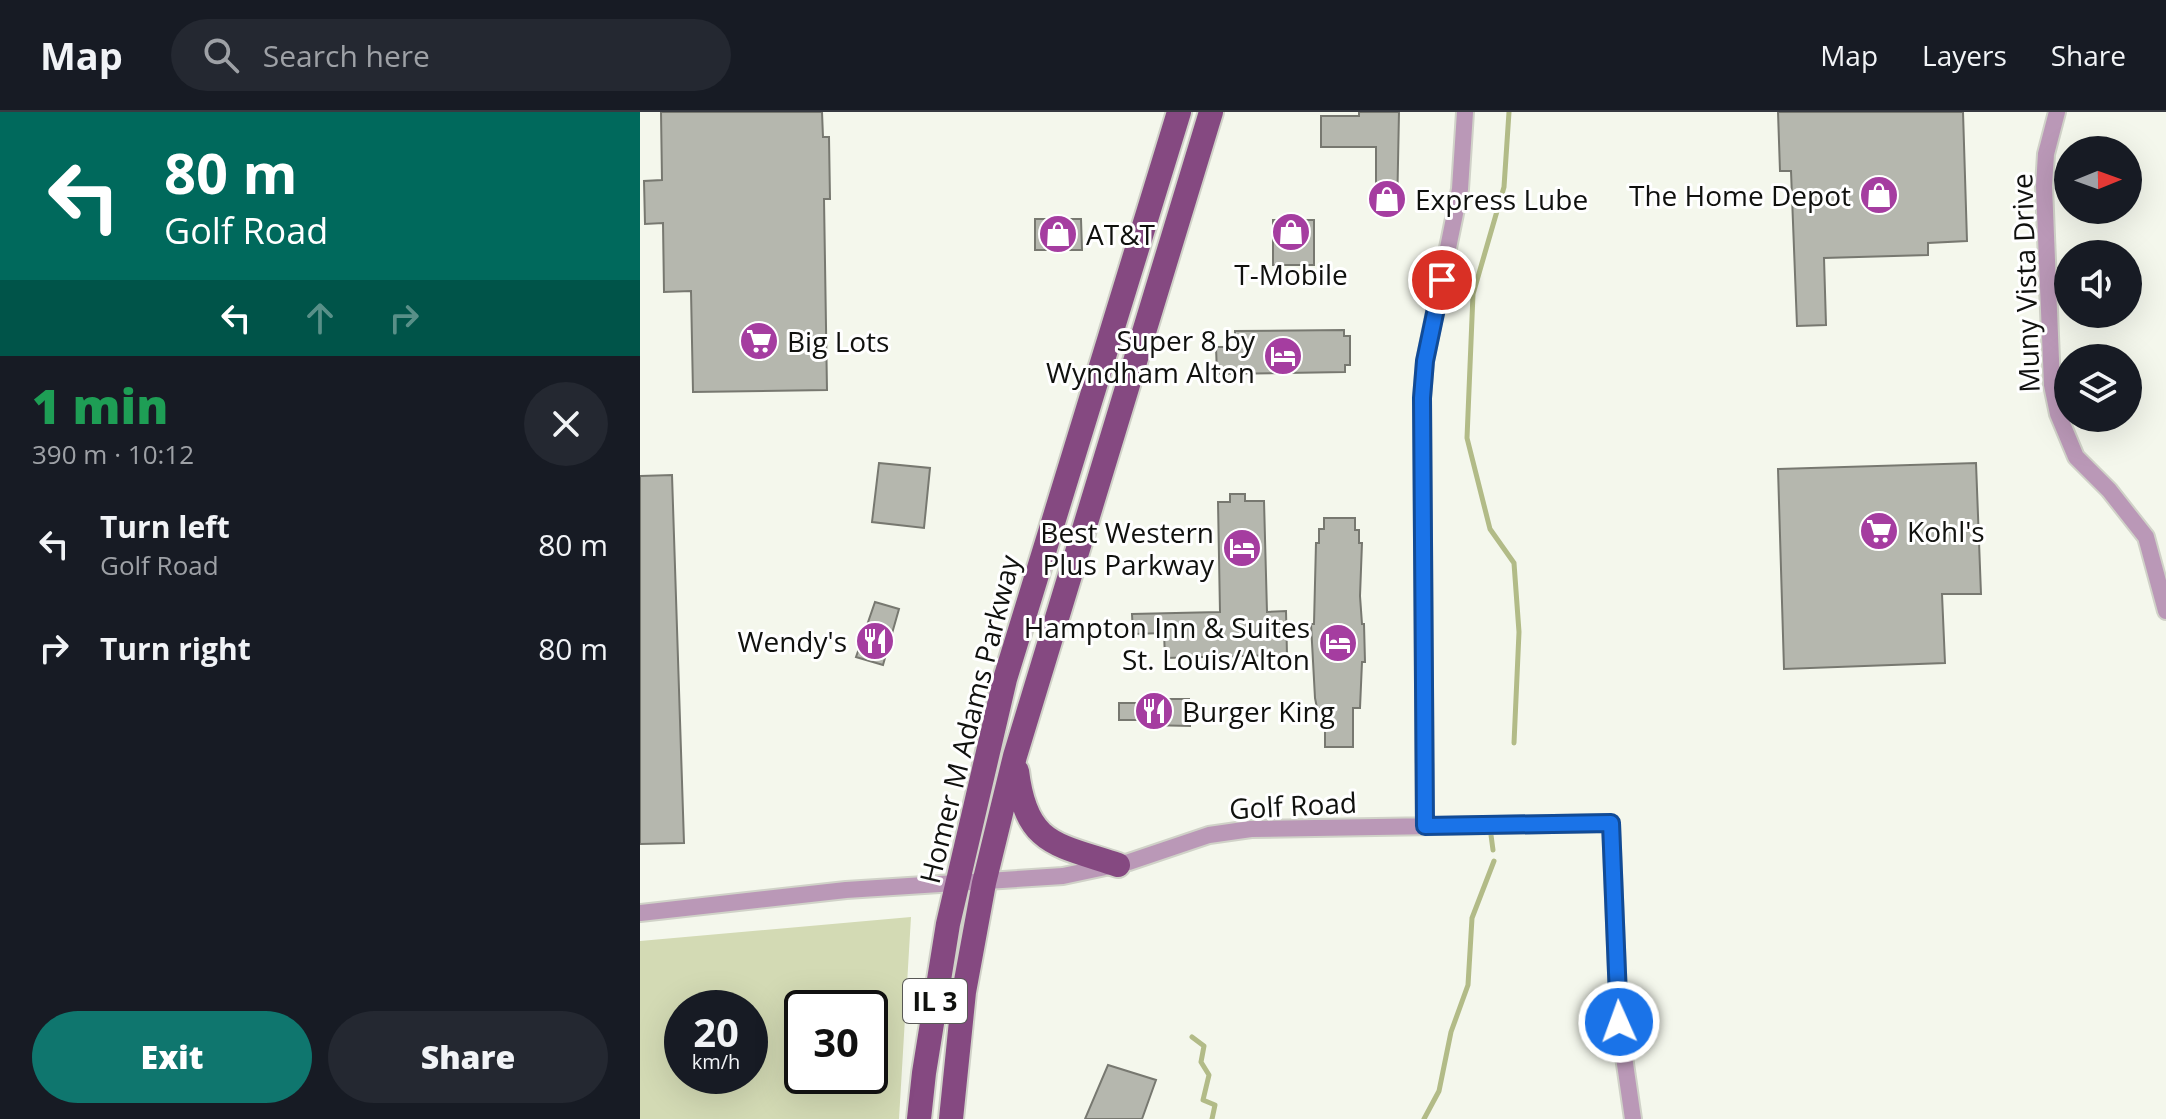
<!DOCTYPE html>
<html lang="en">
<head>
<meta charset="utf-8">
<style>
  :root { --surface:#171b24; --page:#242831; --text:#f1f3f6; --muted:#9ea1a6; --line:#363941; --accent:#0f766e }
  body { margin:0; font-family:"Open Sans",sans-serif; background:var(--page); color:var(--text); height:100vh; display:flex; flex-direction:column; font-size:30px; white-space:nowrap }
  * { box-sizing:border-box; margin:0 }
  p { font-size:26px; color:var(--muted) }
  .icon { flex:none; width:44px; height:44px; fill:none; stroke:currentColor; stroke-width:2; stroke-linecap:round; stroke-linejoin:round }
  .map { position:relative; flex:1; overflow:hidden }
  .sheet { display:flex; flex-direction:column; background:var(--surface); width:640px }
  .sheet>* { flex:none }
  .banner { background:#00695c; color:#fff; overflow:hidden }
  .needle { width:52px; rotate:89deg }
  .fabs { position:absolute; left:1414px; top:24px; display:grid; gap:16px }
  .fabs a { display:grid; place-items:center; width:88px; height:88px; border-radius:50%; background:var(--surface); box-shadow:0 8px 32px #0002; font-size:40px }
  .speed { position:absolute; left:24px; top:878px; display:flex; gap:16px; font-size:40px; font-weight:700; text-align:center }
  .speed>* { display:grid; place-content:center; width:104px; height:104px; border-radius:50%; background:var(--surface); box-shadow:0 8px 32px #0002; line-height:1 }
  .speed small { font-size:20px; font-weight:400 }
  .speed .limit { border:4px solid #111; border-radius:12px; background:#fff; color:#111 }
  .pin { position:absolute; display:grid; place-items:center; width:68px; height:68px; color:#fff; margin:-34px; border:4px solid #fff; border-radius:50%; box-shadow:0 2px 8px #0007 }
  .me { position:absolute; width:88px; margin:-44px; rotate:358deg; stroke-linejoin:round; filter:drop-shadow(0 0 6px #0008) }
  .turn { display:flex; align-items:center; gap:28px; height:168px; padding:0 32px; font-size:36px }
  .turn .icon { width:104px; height:104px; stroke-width:2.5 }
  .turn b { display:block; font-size:56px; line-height:68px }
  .lanes { display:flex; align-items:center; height:76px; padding:0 32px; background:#0003; justify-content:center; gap:40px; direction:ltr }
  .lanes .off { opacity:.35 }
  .round { display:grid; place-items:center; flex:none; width:84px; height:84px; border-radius:42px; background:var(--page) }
  .summary { display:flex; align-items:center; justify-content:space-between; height:136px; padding:0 32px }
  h1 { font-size:48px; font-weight:800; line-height:60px; color:#1e9e55 }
  .primary-button { display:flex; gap:16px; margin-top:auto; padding:16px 32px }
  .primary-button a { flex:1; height:92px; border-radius:48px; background:var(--accent); color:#fff; font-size:32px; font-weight:800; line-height:92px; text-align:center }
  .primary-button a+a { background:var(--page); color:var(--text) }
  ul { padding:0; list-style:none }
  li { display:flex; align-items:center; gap:24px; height:104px; padding:0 32px }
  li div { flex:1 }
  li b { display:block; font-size:30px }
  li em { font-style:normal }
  header { display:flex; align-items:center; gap:48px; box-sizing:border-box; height:112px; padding:0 40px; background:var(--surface); border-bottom:2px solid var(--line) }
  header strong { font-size:38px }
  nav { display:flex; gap:44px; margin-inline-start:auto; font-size:28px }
  .search { width:560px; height:72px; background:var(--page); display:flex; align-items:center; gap:20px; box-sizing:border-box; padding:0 28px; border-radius:44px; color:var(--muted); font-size:30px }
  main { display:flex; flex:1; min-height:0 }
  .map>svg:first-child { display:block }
  .green { fill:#d3dab4; fill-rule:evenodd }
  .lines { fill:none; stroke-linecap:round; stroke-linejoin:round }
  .stream { stroke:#b2bb87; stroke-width:5 }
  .building { fill:#b5b7ae; stroke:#777870; stroke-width:2 }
  .street-casing { stroke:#d0d2c8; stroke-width:20 }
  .primary-casing { stroke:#d0d2c8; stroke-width:28 }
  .street { stroke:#ba98b7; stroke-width:16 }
  .primary { stroke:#854981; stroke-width:24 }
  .route-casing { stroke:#114b97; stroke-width:20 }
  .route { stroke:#1a73e8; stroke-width:14 }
  .labels { text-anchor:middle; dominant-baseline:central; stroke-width:6; stroke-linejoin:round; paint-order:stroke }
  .shield { fill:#fff; stroke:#585856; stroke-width:2 }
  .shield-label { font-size:26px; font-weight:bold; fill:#10110e }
  .poi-label { font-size:28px; fill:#10110e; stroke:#fff; text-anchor:end }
  .street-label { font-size:28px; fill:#10110e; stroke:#fff }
</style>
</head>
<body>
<header>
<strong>Map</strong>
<div class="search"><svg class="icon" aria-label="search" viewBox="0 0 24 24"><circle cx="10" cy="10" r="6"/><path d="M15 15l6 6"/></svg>Search here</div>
<nav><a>Map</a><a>Layers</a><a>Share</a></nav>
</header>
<main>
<section class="sheet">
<div class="banner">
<div class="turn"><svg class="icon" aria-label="left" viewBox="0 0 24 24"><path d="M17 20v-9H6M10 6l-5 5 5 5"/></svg><div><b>80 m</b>Golf Road</div></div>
<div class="lanes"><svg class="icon" aria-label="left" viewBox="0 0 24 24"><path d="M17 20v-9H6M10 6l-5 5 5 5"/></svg><svg class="icon off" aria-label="ahead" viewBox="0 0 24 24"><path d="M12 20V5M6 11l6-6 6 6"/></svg><svg class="icon off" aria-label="right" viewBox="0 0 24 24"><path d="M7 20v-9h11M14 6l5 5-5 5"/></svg></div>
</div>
<div class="summary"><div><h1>1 min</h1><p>390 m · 10:12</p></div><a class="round"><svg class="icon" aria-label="close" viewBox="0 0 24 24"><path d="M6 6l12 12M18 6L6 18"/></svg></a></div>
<ul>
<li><svg class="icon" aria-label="left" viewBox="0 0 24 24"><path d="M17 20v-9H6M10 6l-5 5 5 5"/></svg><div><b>Turn left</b><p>Golf Road</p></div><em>80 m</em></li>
<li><svg class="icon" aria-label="right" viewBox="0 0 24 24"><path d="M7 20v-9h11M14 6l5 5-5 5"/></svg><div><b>Turn right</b></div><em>80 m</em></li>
</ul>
<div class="primary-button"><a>Exit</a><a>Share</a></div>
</section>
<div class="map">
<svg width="1526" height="1007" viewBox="0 0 1526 1007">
  <rect width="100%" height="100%" fill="#f4f7ec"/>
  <path class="green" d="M271,805L259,1007H0V829ZM42,896H110V964H42ZM162,896H230V964H162Z"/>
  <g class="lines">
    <path class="stream" d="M869,0L864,75L833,182L827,326L850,417L874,451L879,520L874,631
      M851,723L853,738
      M552,925L564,934L561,950L569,963L563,988L575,993L572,1007
      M784,1007L799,979L811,920L828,873L832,806L854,749"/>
  </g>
  <path class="building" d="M21,0H182L183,25H189L190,87H184L187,278L53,280L51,179L24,180L23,111L5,112L4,69L22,68Z
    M719,0H759L757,102H736V35H681V4H719Z
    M1138,0H1323L1327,129L1288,131V143L1184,146L1186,213L1157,214L1151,59H1140Z
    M395,107H441L442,138H395Z
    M633,108H674V153H633Z
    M704,218V224H710V253H705V260L577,262L576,235H595V219Z
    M239,351L290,356L284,416L232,410Z
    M1336,351L1341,482H1302L1305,551L1144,557L1138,357Z
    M32,363L44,731L0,732V364Z
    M590,382H605V389H624L627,500L646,499L647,543L525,546L524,521L493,522L492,502L580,500L578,390H590Z
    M684,406H715V418H719V431H722L720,484L722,512H724L725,550H722L720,596H713V635H685V597L677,596L675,586L671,512H674L676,431H679V417H684Z
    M235,490L259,497L243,553L216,545Z
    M503,587H549L550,614L508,613V608H479V591H504Z
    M468,953L516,968L502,1007H445Z"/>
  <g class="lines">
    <g class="street-casing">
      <path id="street" d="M1417,0L1406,42L1404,74L1412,273L1418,302L1436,345L1469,378L1506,425L1526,499
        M785,714L782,286L785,249L820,77L825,0
        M0,801L206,778L423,764L489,750L569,723L611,717L971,711L979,910L993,1007"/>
    </g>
    <g class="primary-casing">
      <path id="primary" d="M377,659C386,733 415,732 478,753
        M279,1007L284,961L308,812L365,567L539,0
        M311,1007L324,880L344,771L375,644L571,0"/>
    </g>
    <use href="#street" class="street"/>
    <use href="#primary" class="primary"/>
  </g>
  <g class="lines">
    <g class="route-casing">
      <path id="route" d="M802,168L785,249L782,286L785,714L971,711L979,910"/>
    </g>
    <use href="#route" class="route"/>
  </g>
  <defs>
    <g id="shop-disc" transform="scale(2)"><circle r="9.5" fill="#a53da0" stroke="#fff"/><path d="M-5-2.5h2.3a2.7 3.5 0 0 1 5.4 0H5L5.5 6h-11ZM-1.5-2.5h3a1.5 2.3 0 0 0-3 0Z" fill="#fff"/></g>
    <g id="supermarket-disc" transform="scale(2)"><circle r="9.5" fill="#a53da0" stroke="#fff"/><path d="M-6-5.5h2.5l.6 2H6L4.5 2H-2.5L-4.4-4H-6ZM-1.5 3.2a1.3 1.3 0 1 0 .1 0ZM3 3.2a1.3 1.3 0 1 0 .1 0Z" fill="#fff"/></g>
    <g id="hotel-disc" transform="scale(2)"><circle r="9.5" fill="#a53da0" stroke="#fff"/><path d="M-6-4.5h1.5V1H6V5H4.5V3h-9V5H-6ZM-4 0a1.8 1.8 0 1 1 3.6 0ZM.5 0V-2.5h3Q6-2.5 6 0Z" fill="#fff"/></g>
    <g id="restaurant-disc" transform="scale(2)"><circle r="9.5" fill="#a53da0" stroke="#fff"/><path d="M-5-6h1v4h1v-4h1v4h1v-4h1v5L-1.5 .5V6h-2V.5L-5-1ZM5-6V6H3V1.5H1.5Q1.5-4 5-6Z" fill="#fff"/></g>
  </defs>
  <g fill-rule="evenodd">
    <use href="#shop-disc" x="1239" y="83"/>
    <use href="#shop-disc" x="747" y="87"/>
    <use href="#shop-disc" x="651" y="120"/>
    <use href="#shop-disc" x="418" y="122"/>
    <use href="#supermarket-disc" x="119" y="229"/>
    <use href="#hotel-disc" x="643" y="244"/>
    <use href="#supermarket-disc" x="1239" y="419"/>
    <use href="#hotel-disc" x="602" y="436"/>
    <use href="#restaurant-disc" x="235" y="529"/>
    <use href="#hotel-disc" x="698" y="531"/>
    <use href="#restaurant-disc" x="514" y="599"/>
  </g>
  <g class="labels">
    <rect class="shield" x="263" y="867" width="64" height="44" rx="6"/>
    <g class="shield-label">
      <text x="295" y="889">IL 3</text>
    </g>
    <g class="poi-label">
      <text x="1211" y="83">The Home Depot</text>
      <text x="775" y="87" text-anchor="start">Express Lube</text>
      <text x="446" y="122" text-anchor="start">AT&amp;T</text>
      <text x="651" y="162" text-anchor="middle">T-Mobile</text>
      <text x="615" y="228">Super 8 by<tspan x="615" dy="32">Wyndham Alton</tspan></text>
      <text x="147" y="229" text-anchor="start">Big Lots</text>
      <text x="1267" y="419" text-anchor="start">Kohl's</text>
      <text x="574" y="420">Best Western<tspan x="574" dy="32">Plus Parkway</tspan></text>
      <text x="670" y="515">Hampton Inn &amp; Suites<tspan x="670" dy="32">St. Louis/Alton</tspan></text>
      <text x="207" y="529">Wendy's</text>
      <text x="542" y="599" text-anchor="start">Burger King</text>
    </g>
    <g class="street-label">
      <text transform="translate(1385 171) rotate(-92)">Muny Vista Drive</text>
      <text transform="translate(329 607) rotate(-76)">Homer M Adams Parkway</text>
      <text transform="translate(653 693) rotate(-3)">Golf Road</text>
    </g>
  </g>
</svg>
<div class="fabs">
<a><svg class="needle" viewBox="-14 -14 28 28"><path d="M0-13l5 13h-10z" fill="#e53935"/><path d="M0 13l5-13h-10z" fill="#9ea1a6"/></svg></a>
<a><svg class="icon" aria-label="sound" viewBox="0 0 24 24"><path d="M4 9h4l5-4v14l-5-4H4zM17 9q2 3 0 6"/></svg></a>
<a><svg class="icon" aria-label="layers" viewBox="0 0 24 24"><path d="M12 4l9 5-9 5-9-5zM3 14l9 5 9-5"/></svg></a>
</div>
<div class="speed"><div>20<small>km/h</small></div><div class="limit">30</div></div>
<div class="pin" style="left:802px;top:168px;background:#d93025"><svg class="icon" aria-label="arrive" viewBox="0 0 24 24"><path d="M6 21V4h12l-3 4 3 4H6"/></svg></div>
<svg class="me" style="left:979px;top:910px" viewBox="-20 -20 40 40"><circle r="17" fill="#1a73e8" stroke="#fff" stroke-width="3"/><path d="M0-11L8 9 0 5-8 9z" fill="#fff"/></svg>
</div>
</main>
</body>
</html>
